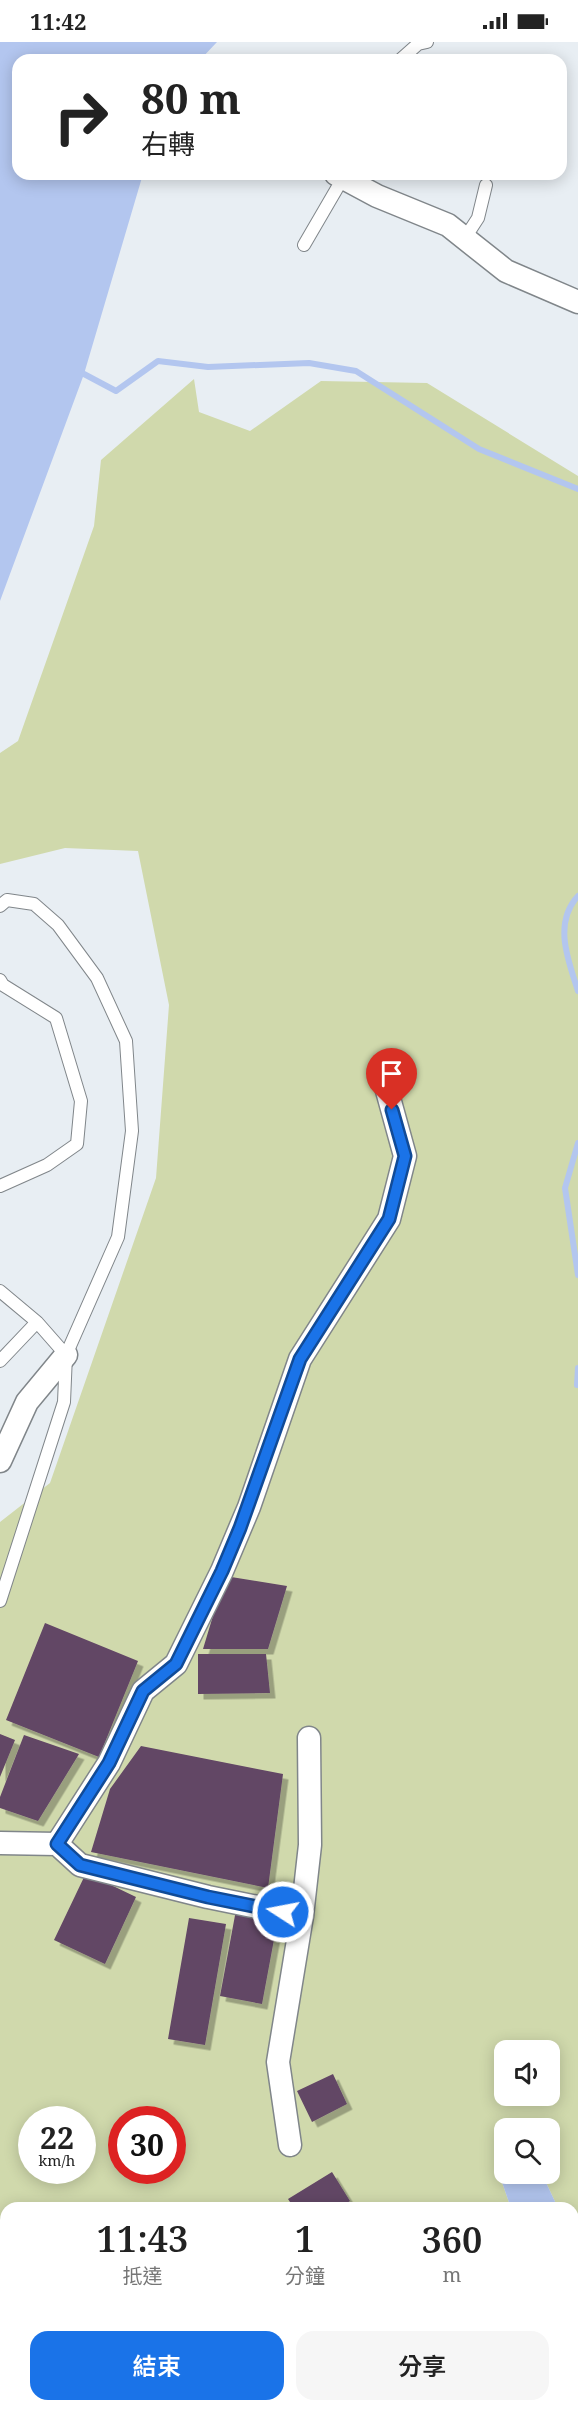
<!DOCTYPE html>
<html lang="zh-TW">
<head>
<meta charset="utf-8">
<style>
  :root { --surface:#fff; --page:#f6f6f6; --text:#222; --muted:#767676; --accent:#1a73e8 }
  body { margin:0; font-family:"Noto Serif","Noto Sans TC",serif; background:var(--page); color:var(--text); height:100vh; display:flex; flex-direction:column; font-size:22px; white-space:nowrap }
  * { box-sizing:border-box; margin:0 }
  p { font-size:20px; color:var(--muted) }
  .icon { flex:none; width:33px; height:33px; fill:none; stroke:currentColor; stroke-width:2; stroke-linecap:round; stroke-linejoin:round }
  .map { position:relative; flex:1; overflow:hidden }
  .drawer { position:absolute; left:0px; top:2160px; width:579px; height:210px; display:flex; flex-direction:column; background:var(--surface); border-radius:18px 18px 0 0; box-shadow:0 3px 15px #0003 }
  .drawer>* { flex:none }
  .banner { position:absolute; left:12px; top:12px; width:555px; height:126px; border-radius:18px; box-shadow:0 3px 15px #0003; background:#fff; color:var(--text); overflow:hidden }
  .buttons { position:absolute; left:494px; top:1998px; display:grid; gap:12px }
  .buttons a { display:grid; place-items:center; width:66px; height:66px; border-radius:12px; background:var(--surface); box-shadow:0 3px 15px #0003; font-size:30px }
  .speed { position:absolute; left:18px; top:2064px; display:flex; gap:12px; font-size:30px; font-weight:700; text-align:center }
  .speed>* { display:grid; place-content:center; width:78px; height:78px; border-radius:50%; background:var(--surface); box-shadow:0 3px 15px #0003; line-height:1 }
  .speed small { font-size:15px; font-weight:400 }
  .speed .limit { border:9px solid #d22; background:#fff; color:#111 }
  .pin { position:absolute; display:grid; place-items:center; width:51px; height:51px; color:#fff; margin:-62px -26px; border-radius:50% 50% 50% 0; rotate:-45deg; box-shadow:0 0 6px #0007 }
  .pin .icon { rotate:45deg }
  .me { position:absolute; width:66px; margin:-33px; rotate:281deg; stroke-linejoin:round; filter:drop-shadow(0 0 4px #0008) }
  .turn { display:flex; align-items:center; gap:21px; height:126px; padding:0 30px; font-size:27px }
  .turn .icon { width:78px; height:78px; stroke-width:2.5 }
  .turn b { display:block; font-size:42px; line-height:51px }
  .eta { display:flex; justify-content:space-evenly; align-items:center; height:102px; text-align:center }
  .eta b { font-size:36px; font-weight:600; line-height:42px }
  .primary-button { display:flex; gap:12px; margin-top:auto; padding:12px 30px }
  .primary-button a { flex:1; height:69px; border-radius:18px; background:var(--accent); color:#fff; font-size:24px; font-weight:600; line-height:69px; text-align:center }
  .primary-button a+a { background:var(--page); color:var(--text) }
  .status { display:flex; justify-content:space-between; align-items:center; height:42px; padding:0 30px; background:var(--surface); direction:ltr }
  .status svg { height:16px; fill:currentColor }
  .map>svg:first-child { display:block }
  .green { fill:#d0d9ac; fill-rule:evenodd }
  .water { fill:#b3c6ef }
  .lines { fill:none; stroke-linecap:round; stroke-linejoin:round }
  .stream { stroke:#b3c6ef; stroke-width:6 }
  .building { fill:#624665; filter:url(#shadow) }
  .service-casing { stroke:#80868a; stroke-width:14 }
  .minor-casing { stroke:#80868a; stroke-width:25 }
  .service { stroke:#fff; stroke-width:12 }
  .minor { stroke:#fff; stroke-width:22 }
  .route-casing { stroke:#114b97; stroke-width:15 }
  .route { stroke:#1a73e8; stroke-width:10 }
</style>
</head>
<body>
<div class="status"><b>11:42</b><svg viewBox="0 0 49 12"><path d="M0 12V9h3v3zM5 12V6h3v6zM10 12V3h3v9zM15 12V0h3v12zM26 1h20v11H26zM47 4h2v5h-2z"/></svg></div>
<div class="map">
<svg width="578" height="2370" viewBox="0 0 578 2370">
  <defs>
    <filter id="shadow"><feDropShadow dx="5.5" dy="5.5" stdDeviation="0" flood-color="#0004"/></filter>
  </defs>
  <rect width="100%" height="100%" fill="#e8eef3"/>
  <path class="green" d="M194,337L199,370L250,389L321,339L427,341L578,434V2370H0V1480L50,1441L156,1136L169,963L138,809L65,806L0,822V711L18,699L94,484L101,418ZM504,2008H549V2054H504ZM32,2078H82V2128H32ZM122,2078H172V2128H122ZM504,2086H549V2132H542L558,2166H573V2364H6V2166H511L496,2123L504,2102Z"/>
  <path class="water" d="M0,0H217L200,18H18V132H143L84,332L0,559Z
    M502,2101L504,2132H542L558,2166H511L496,2123Z"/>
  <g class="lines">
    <path class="stream" d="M84,332L116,349L158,319L208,325L309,321L356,329L479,407L578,447
      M578,854C553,881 568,918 578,949
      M578,1101L565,1146L578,1233
      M577,1343L578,1326"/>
  </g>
  <path class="building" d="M225,1534L287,1544L268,1607H203Z
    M45,1581L138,1619L99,1715L6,1678Z
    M198,1612H266L270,1651L198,1652Z
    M0,1692L15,1698L0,1735Z
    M24,1693L79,1712L38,1779L0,1766V1755Z
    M141,1704L283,1732L268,1846L91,1810L110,1747Z
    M86,1831L136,1855L105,1922L54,1898Z
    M236,1868L278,1876L262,1962L220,1954Z
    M189,1876L226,1882L205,2003L168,1997Z
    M333,2032L347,2062L312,2080L297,2049Z
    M332,2130L350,2159L339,2166H294L288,2157Z"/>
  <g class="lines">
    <g class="service-casing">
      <path id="service" d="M400,18L418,2L427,0
        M465,196L478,176L486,143
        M304,203L343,136
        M0,864L7,858L34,862L58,883L97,936L126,999L132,1089L118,1195L66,1313L64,1360L0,1559
        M0,938L3,943L56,976L81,1059L77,1102L47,1123L0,1144
        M0,1249L37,1280
        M0,1319L37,1280L66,1313"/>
    </g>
    <g class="minor-casing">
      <path id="minor" d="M336,132L377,154L448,183L506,229L578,260
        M0,1419L27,1360L66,1313
        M0,1801L57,1802L80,1823L208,1855L302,1874
        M57,1802L109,1721L143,1649L176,1622L222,1529L249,1465L300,1317L389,1177L405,1114L386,1045
        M290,2103L278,2020L302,1874L310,1803L309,1696"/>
    </g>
    <use href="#service" class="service"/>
    <use href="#minor" class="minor"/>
  </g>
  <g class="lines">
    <g class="route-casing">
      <path id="route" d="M283,1870L208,1855L80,1823L57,1802L109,1721L143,1649L176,1622L222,1529L240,1486L300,1317L389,1177L405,1114L392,1068"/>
    </g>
    <use href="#route" class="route"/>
  </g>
</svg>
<div class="buttons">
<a><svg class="icon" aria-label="sound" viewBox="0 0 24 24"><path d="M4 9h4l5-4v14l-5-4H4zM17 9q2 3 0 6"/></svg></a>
<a><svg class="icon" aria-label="search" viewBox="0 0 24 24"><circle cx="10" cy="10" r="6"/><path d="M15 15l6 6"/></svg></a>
</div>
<div class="speed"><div>22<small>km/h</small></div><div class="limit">30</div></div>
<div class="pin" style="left:392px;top:1068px;background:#d93025"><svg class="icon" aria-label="arrive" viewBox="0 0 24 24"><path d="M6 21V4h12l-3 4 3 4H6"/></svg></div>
<svg class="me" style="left:283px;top:1870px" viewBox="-20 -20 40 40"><circle r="17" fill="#1a73e8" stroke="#fff" stroke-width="3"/><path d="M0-11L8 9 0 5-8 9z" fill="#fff"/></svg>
<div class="banner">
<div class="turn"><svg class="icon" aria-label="right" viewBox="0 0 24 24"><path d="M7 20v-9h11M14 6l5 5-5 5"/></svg><div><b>80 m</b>右轉</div></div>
</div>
<section class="drawer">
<div class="eta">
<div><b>11:43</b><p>抵達</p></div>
<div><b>1</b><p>分鐘</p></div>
<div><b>360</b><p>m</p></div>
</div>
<div class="primary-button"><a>結束</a><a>分享</a></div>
</section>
</div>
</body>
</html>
